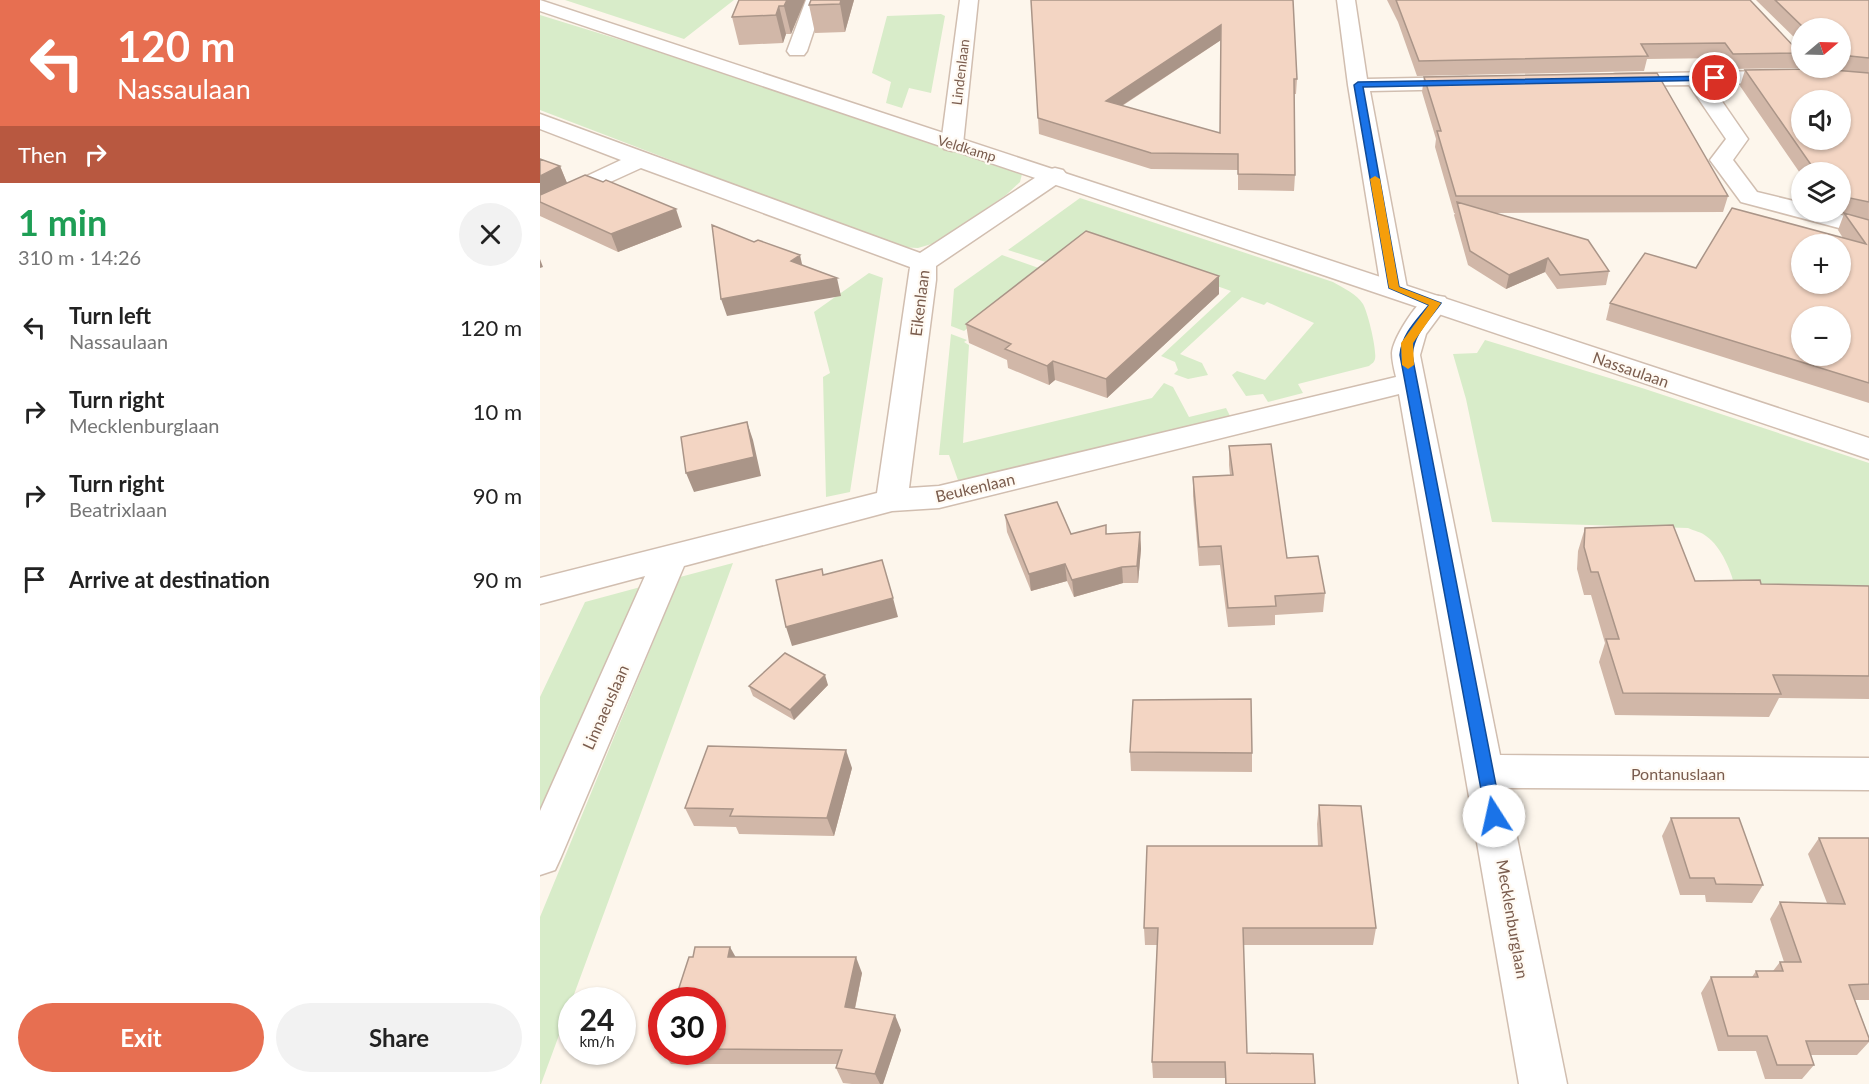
<!DOCTYPE html>
<html lang="en">
<head>
<meta charset="utf-8">
<style>
  :root { --surface:#fff; --page:#f2f2f2; --text:#222; --muted:#767676; --accent:#e76f51 }
  body { margin:0; font-family:Lato,sans-serif; background:var(--page); color:var(--text); height:100vh; display:flex; flex-direction:column; font-size:22px; white-space:nowrap }
  * { box-sizing:border-box; margin:0 }
  p { font-size:20px; color:var(--muted) }
  .icon { flex:none; width:33px; height:33px; fill:none; stroke:currentColor; stroke-width:2; stroke-linecap:round; stroke-linejoin:round }
  .map { position:relative; flex:1; overflow:hidden }
  .sheet { display:flex; flex-direction:column; background:var(--surface); width:540px }
  .sheet>* { flex:none }
  .top-card { background:#e76f51; color:#fff; overflow:hidden }
  .needle { width:39px; rotate:71deg }
  .tools { position:absolute; left:1251px; top:18px; display:grid; gap:12px }
  .tools a { display:grid; place-items:center; width:60px; height:60px; border-radius:50%; background:var(--surface); box-shadow:0 2px 4px #0004; font-size:30px }
  .speed { position:absolute; left:18px; top:987px; display:flex; gap:12px; font-size:30px; font-weight:700; text-align:center }
  .speed>* { display:grid; place-content:center; width:78px; height:78px; border-radius:50%; background:var(--surface); box-shadow:0 2px 4px #0004; line-height:1 }
  .speed small { font-size:15px; font-weight:400 }
  .speed .limit { border:9px solid #d22; background:#fff; color:#111 }
  .pin { position:absolute; display:grid; place-items:center; width:51px; height:51px; color:#fff; margin:-26px; border:3px solid #fff; border-radius:50%; box-shadow:0 2px 6px #0007 }
  .me { position:absolute; width:66px; margin:-33px; rotate:350deg; stroke-linejoin:round; filter:drop-shadow(0 0 4px #0008) }
  .turn { display:flex; align-items:center; gap:21px; height:126px; padding:0 18px; font-size:27px }
  .turn .icon { width:78px; height:78px; stroke-width:2.5 }
  .turn b { display:block; font-size:42px; line-height:51px }
  .then { display:flex; align-items:center; height:57px; padding:0 18px; background:#0003; gap:12px; font-size:22px }
  .round { display:grid; place-items:center; flex:none; width:63px; height:63px; border-radius:32px; background:var(--page) }
  .overview { display:flex; align-items:center; justify-content:space-between; height:102px; padding:0 18px }
  h1 { font-size:36px; font-weight:700; line-height:45px; color:#1e9e55 }
  .primary-button { display:flex; gap:12px; margin-top:auto; padding:12px 18px }
  .primary-button a { flex:1; height:69px; border-radius:36px; background:var(--accent); color:#fff; font-size:24px; font-weight:700; line-height:69px; text-align:center }
  .primary-button a+a { background:var(--page); color:var(--text) }
  ul { padding:0; list-style:none }
  li { display:flex; align-items:center; gap:18px; height:84px; padding:0 18px }
  li div { flex:1 }
  li b { display:block; font-size:22px }
  li em { font-style:normal }
  main { display:flex; flex:1; min-height:0 }
  .map>svg:first-child { display:block }
  .green { fill:#d8ecc9 }
  .lines { fill:none; stroke-linecap:round; stroke-linejoin:round }
  .minor-casing { stroke:#d1beb0; stroke-width:3 }
  .tertiary-casing { stroke:#d1beb0; stroke-width:3 }
  .minor { fill:#fff; fill-rule:evenodd }
  .tertiary { fill:#fff; fill-rule:evenodd }
  .wall { fill:#d1b7a8; fill-rule:evenodd }
  .shaded-wall { fill:#aa9588 }
  .building { fill:#f3d5c3; stroke:#aa9588; stroke-width:1.5; fill-rule:evenodd }
  .route { fill:#1a73e8; stroke:#114b97; stroke-width:1.5 }
  .slow { fill:#f59e0b }
  .labels { text-anchor:middle; dominant-baseline:central; stroke-width:4.5; stroke-linejoin:round; paint-order:stroke }
  .far-street-label { font-size:14px; fill:#7a5c4d; stroke:#fffaf3 }
  .street-label { font-size:16px; fill:#7a5c4d; stroke:#fffaf3 }
</style>
</head>
<body>
<main>
<section class="sheet">
<div class="top-card">
<div class="turn"><svg class="icon" aria-label="left" viewBox="0 0 24 24"><path d="M17 20v-9H6M10 6l-5 5 5 5"/></svg><div><b>120 m</b>Nassaulaan</div></div>
<div class="then">Then<svg class="icon" aria-label="right" viewBox="0 0 24 24"><path d="M7 20v-9h11M14 6l5 5-5 5"/></svg></div>
</div>
<div class="overview"><div><h1>1 min</h1><p>310 m · 14:26</p></div><a class="round"><svg class="icon" aria-label="close" viewBox="0 0 24 24"><path d="M6 6l12 12M18 6L6 18"/></svg></a></div>
<ul>
<li><svg class="icon" aria-label="left" viewBox="0 0 24 24"><path d="M17 20v-9H6M10 6l-5 5 5 5"/></svg><div><b>Turn left</b><p>Nassaulaan</p></div><em>120 m</em></li>
<li><svg class="icon" aria-label="right" viewBox="0 0 24 24"><path d="M7 20v-9h11M14 6l5 5-5 5"/></svg><div><b>Turn right</b><p>Mecklenburglaan</p></div><em>10 m</em></li>
<li><svg class="icon" aria-label="right" viewBox="0 0 24 24"><path d="M7 20v-9h11M14 6l5 5-5 5"/></svg><div><b>Turn right</b><p>Beatrixlaan</p></div><em>90 m</em></li>
<li><svg class="icon" aria-label="arrive" viewBox="0 0 24 24"><path d="M6 21V4h12l-3 4 3 4H6"/></svg><div><b>Arrive at destination</b></div><em>90 m</em></li>
</ul>
<div class="primary-button"><a>Exit</a><a>Share</a></div>
</section>
<div class="map">
<svg width="1329" height="1084" viewBox="0 0 1329 1084">
  <rect width="100%" height="100%" fill="#fdf6ec"/>
  <path class="green" d="M25,0H194L144,39Z
    M401,14L405,16L391,93L369,88L362,108L346,103L351,82L332,73L347,16Z
    M0,15L107,48L463,165L482,174L480,182L466,195L395,243L378,248L358,247L0,110Z
    M540,198L793,282C803,288 817,294 823,304C828,313 837,350 835,359C834,363 832,363 829,366L758,384L763,393L728,402L723,394L706,396L692,375L697,371L725,380L774,323L727,302L724,305L702,297L640,354L662,363L668,375L648,379L634,374L638,370L635,362L621,356L691,291L550,241L518,266L468,250Z
    M462,255L510,272L475,291L424,331L411,326L414,289Z
    M329,273L343,278L310,492L286,497L283,377L290,373L274,312Z
    M411,334L427,340L424,342L429,345L423,443L612,398L624,383L633,387L649,417L686,408L690,416L419,483L409,455H399Z
    M945,340L1102,388L1329,463V611L1196,591C1192,573 1182,547 1166,536C1162,532 1154,531 1148,528L952,522L926,399L913,354L937,353Z
    M193,563L1,1084H0V917L140,577Z
    M108,585L0,826V697L45,602Z"/>
  <g class="lines">
    <g class="minor-casing">
      <path id="minor" d="M266,0H284L267,51L264,55H250L247,51Z
        M420,0H438L423,144L420,149L412,151L404,149L401,144Z
        M797,0H815L827,79L927,77L934,79L937,83L934,87L927,89L830,91L867,288L863,294L854,296L845,294L841,288L808,85Z
        M1276,70L1329,75V87L1276,82L1170,84L1208,139L1193,160L1217,192L1262,203V212H1289L1329,222V236L1201,202L1170,160L1186,139L1149,85L1075,86L1068,84L1065,80L1068,76L1075,74Z
        M0,114L380,253L507,170L515,168L523,170L527,175L523,180L396,266V280L369,488L399,486L856,377C854,369 852,361 852,353C853,339 875,304 887,297C893,294 899,296 905,297L909,303L886,334L880,355L960,755L1329,758V790L967,788L1027,1084H979L859,394L399,508L352,511L144,566L21,857L15,870L0,875V811L105,576L0,604V578L337,493L370,267L101,168L0,214V198L81,160L0,129Z"/>
    </g>
    <g class="tertiary-casing">
      <path id="tertiary" d="M0,0L1329,438V459L0,11Z"/>
    </g>
    <use href="#minor" class="minor"/>
    <use href="#tertiary" class="tertiary"/>
  </g>
  <path class="wall" d="M199,0H265L251,34H246L243,43L199,45L192,17Z
    M314,0L305,32L275,33L269,5Z
    M753,0L757,79L756,94H754L755,175L754,191L698,190V170L611,169L499,134L498,118ZM681,40L680,133L582,106Z
    M847,0H1210L1258,51L1262,53V57L1258,68L1189,69L1181,58L1107,59L1104,71L877,76L858,22Z
    M1216,0H1329V403L1066,320L1070,303L1156,268L1303,238L1298,230L1304,214L1292,212H1300V172H1262V176L1200,86L1205,70L1277,69L1264,68H1300V28H1262V45Z
    M884,77L1188,196L1183,212L955,213L1069,271L1066,285L1017,289L1005,272L966,289L928,265L914,215L915,213H914L895,147L896,139L882,92Z
    M20,166L27,183L142,227L78,252L0,216V202Z
    M679,294L567,398L515,380L509,385L468,368L467,360L429,343L426,324Z
    M689,446L747,558L785,593L783,612L735,615V625L688,627L680,565L659,566L653,496V477L690,475L689,465Z
    M465,515L531,534H567L600,532L601,549L598,583H583L534,597L527,581L491,591L467,532Z
    M1045,528L1155,581L1221,584L1329,586V699L1239,698L1229,717L1075,715L1059,662L1065,643L1051,595H1044L1037,569L1038,551Z
    M288,685L254,720L213,696L209,686Z
    M590,752L712,753V772L591,771Z
    M312,768L294,836L199,834L196,827L154,826L145,808Z
    M779,805L836,928L833,945H703L707,1053L775,1084H685V1078H613L612,1062L617,945H605L604,928L778,846L777,824Z
    M1131,818L1223,885L1212,903L1166,902L1165,895H1140L1122,836Z
    M1279,838H1329V1000H1315L1329,1038V1042L1317,1055H1271L1274,1065L1262,1079H1225L1216,1051H1178L1161,993L1171,977H1212L1216,971H1233L1240,962H1244L1230,919L1240,902L1287,903L1268,854Z
    M196,957L322,973L315,1009L361,1030L343,1084H312L303,1083L296,1068L297,1064H131L122,1052H172V1000Z"/>
  <path class="shaded-wall" d="M247,0H265L251,34L244,6Z
    M301,0H314L305,32L300,4Z
    M239,6L246,34L243,43L236,15Z
    M681,25V40L566,116V101Z
    M20,166L27,183L0,196V176Z
    M136,209L142,227L78,252L71,234Z
    M260,255L264,273L251,261Z
    M1008,258L1005,272L966,289L969,275Z
    M0,259L3,267L0,268Z
    M679,276V294L567,398L566,379Z
    M297,278L301,296L187,316L181,299Z
    M513,361L515,380L509,385L507,366Z
    M207,422L213,440L221,476L154,492L146,473Z
    M600,532L601,549L598,583L597,566Z
    M525,564L527,581L491,591L489,574Z
    M582,567L583,583L534,597L532,580Z
    M353,598L358,617L252,646L246,627Z
    M285,675L288,685L254,720L250,710Z
    M306,750L312,768L294,836L287,818Z
    M190,947L199,963L188,957Z
    M316,957L322,973L312,1022L305,1007Z
    M355,1015L361,1030L343,1084H340L335,1074Z"/>
  <path class="building" d="M199,0H247L244,6H239L236,15L192,17Z
    M271,0H301L300,4L269,5Z
    M491,0H753L757,79H754L755,175L698,174V154L611,153L498,118ZM681,25L680,133L566,101Z
    M856,0H1210L1258,51L1262,53L1193,54L1185,43L1101,44L1108,56L879,61Z
    M1235,0H1329V58L1300,55V28H1264Z
    M1281,69L1329,73V202L1300,196V172H1276L1205,70ZM1262,100H1300V140H1262Z
    M1117,73L1188,196H916L897,131H901L884,77Z
    M0,159L20,166L0,176Z
    M45,175L63,182L66,180L136,209L71,234L0,202V195Z
    M917,202L1048,240L1069,271L1020,275L1008,258L969,275L930,251Z
    M1192,208L1326,244L1304,213L1329,220V383L1070,303L1105,253L1156,268ZM1262,244H1300V284H1262ZM1262,316H1300V356H1262Z
    M172,225L214,242L218,240L260,255L251,261L297,278L181,299Z
    M546,231L679,276L566,379L513,361L507,366L465,349L471,344L426,324Z
    M207,422L214,457L146,473L141,437Z
    M731,444L747,558L778,556L785,593L735,596L736,606L688,608L681,546L659,547L653,477L693,475L689,446Z
    M517,502L531,534L566,525V534L600,532L597,566L582,567L532,580L525,564L489,574L465,515Z
    M1133,525L1155,581L1220,580L1221,584L1329,586V676L1233,675L1241,694L1083,693L1066,639H1079L1058,572H1051L1044,547L1045,528Z
    M342,560L353,598L246,627L236,580L282,569L283,575Z
    M245,653L285,675L250,710L209,686Z
    M711,699L712,753L590,752L593,700Z
    M168,746L306,750L287,818L190,816L193,809L145,808Z
    M779,805L821,806L836,928H703L707,1053L773,1054L775,1084H686L685,1062H612L618,928H604L607,846H782Z
    M1131,818H1199L1223,885L1176,884L1174,878H1150Z
    M1279,838H1329V984L1309,985L1329,1038V1041H1266L1274,1065H1237L1227,1036H1188L1171,977H1218L1216,971H1243L1240,962H1261L1240,902L1305,904Z
    M155,947H190L188,957H316L305,1007L355,1015L335,1074L296,1068L302,1050L172,1049V1000H135L149,957H153Z"/>
  <path class="route" d="M1175,76L1179,78L1178,80L823,87L859,287L901,303C889,320 874,333 872,355L962,816L960,821L954,823L948,821L946,816L860,355C862,334 876,321 889,305L849,288L814,85L818,82Z"/>
  <path class="slow" d="M835,176L840,179L859,287L901,303L873,343L874,365L868,369L862,365L861,343L889,305L849,288L830,179Z"/>
  <g class="labels">
    <g class="far-street-label">
      <text transform="translate(420 72) rotate(-83)">Lindenlaan</text>
      <text transform="translate(427 148) rotate(17)">Veldkamp</text>
    </g>
    <g class="street-label">
      <text transform="translate(379 303) rotate(-83)">Eikenlaan</text>
      <text transform="translate(1091 369) rotate(19)">Nassaulaan</text>
      <text transform="translate(435 487) rotate(-13)">Beukenlaan</text>
      <text transform="translate(65 707) rotate(-66)">Linnaeuslaan</text>
      <text x="1138" y="773">Pontanuslaan</text>
      <text transform="translate(973 919) rotate(80)">Mecklenburglaan</text>
    </g>
  </g>
</svg>
<div class="tools">
<a><svg class="needle" viewBox="-14 -14 28 28"><path d="M0-13l5 13h-10z" fill="#e53935"/><path d="M0 13l5-13h-10z" fill="#767676"/></svg></a>
<a><svg class="icon" aria-label="sound" viewBox="0 0 24 24"><path d="M4 9h4l5-4v14l-5-4H4zM17 9q2 3 0 6"/></svg></a>
<a><svg class="icon" aria-label="layers" viewBox="0 0 24 24"><path d="M12 4l9 5-9 5-9-5zM3 14l9 5 9-5"/></svg></a>
<a>+</a>
<a>−</a>
</div>
<div class="speed"><div>24<small>km/h</small></div><div class="limit">30</div></div>
<div class="pin" style="left:1175px;top:78px;background:#d93025"><svg class="icon" aria-label="arrive" viewBox="0 0 24 24"><path d="M6 21V4h12l-3 4 3 4H6"/></svg></div>
<svg class="me" style="left:954px;top:816px" viewBox="-20 -20 40 40"><circle r="19" fill="#fff"/><path d="M0-13L10 11 0 6-10 11z" fill="#1a73e8"/></svg>
</div>
</main>
</body>
</html>
